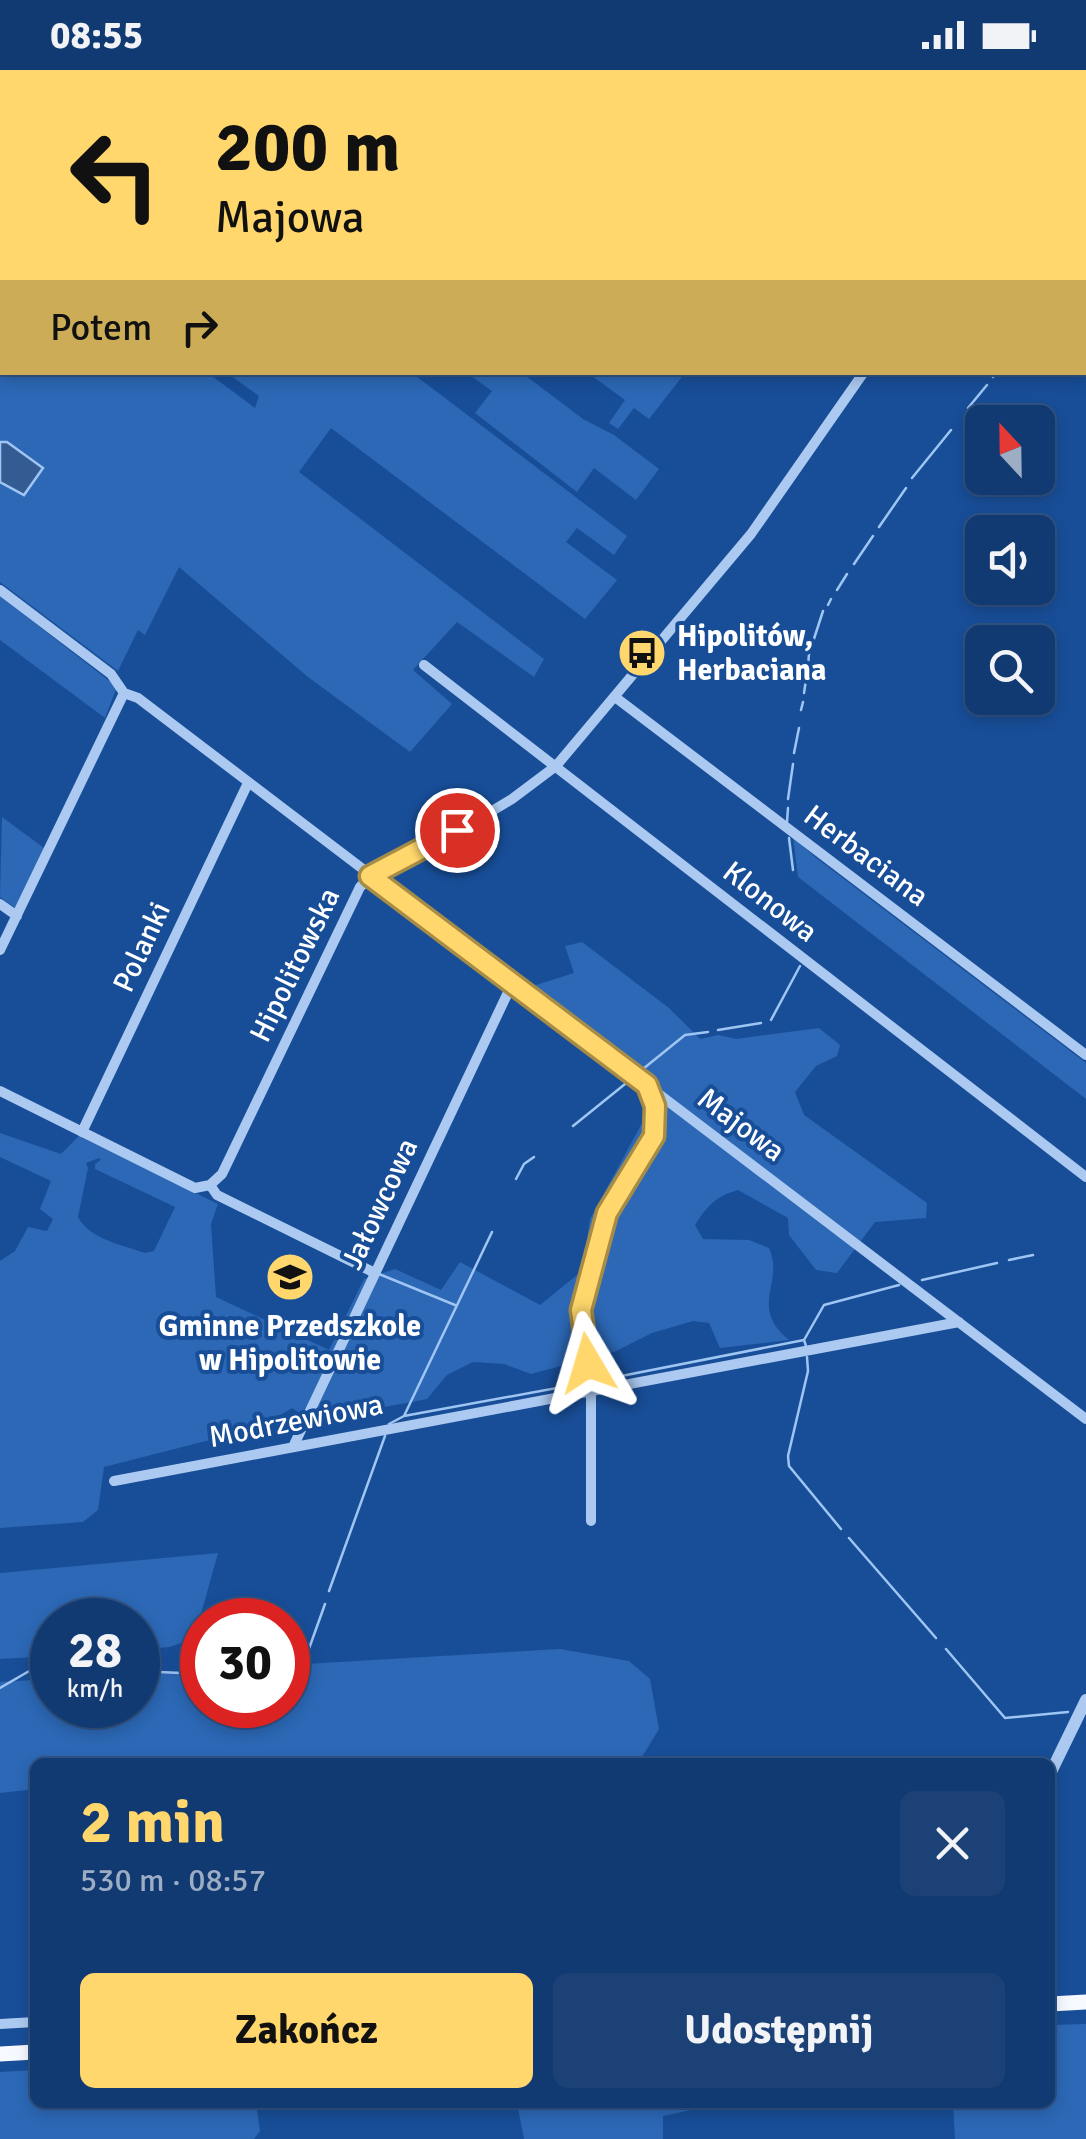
<!DOCTYPE html>
<html lang="pl">
<head>
<meta charset="utf-8">
<style>
  :root { --surface:#123a72; --page:#1b4177; --text:#f1f3f6; --muted:#9cadc4; --line:#315484; --accent:#ffd76c }
  body { margin:0; font-family:Signika,sans-serif; background:var(--page); color:var(--text); height:100vh; display:flex; flex-direction:column; font-size:38px; white-space:nowrap }
  * { box-sizing:border-box; margin:0 }
  p { font-size:32px; color:var(--muted) }
  .icon { flex:none; width:55px; height:55px; fill:none; stroke:currentColor; stroke-width:2; stroke-linecap:round; stroke-linejoin:round }
  .map { position:relative; flex:1; overflow:hidden }
  .side { position:absolute; left:30px; top:1688px; width:1025px; height:350px; display:flex; flex-direction:column; background:var(--surface); border-radius:15px; box-shadow:0 5px 15px #0003,0 0 0 2px var(--line) }
  .side>* { flex:none }
  .top-card { position:absolute; left:0px; top:0px; width:1088px; height:305px; box-shadow:0 5px 15px #0003,0 0 0 2px var(--line); background:#ffd76c; color:#111; overflow:hidden }
  .needle { width:65px; rotate:338deg }
  .controls { position:absolute; left:965px; top:335px; display:grid; gap:20px }
  .controls a { display:grid; place-items:center; width:90px; height:90px; border-radius:15px; background:var(--surface); box-shadow:0 5px 15px #0003,0 0 0 2px var(--line); font-size:50px }
  .speed { position:absolute; left:30px; top:1528px; display:flex; gap:20px; font-size:50px; font-weight:700; text-align:center }
  .speed>* { display:grid; place-content:center; width:130px; height:130px; border-radius:50%; background:var(--surface); box-shadow:0 5px 15px #0003,0 0 0 2px var(--line); line-height:1 }
  .speed small { font-size:25px; font-weight:400 }
  .speed .limit { border:15px solid #d22; background:#fff; color:#111 }
  .pin { position:absolute; display:grid; place-items:center; width:85px; height:85px; color:#fff; margin:-42px; border:5px solid #fff; border-radius:50%; box-shadow:0 2px 10px #0007 }
  .me { position:absolute; width:110px; margin:-55px; rotate:353deg; stroke-linejoin:round; filter:drop-shadow(0 0 8px #0008) }
  .turn { display:flex; align-items:center; gap:35px; height:210px; padding:0 50px; font-size:45px }
  .turn .icon { width:130px; height:130px; stroke-width:2.5 }
  .turn b { display:block; font-size:70px; line-height:85px }
  .then { display:flex; align-items:center; height:95px; padding:0 50px; background:#0003; gap:20px; font-size:38px }
  .round { display:grid; place-items:center; flex:none; width:105px; height:105px; border-radius:15px; background:var(--page) }
  .summary { display:flex; align-items:center; justify-content:space-between; height:170px; padding:0 50px }
  h1 { font-size:60px; font-weight:800; line-height:75px; color:var(--accent) }
  .button { display:flex; gap:20px; margin-top:auto; padding:20px 50px }
  .button a { flex:1; height:115px; border-radius:15px; background:var(--accent); color:#111; font-size:40px; font-weight:800; line-height:115px; text-align:center }
  .button a+a { background:var(--page); color:var(--text) }
  .status { display:flex; justify-content:space-between; align-items:center; height:70px; padding:0 50px; background:var(--surface); direction:ltr }
  .status svg { height:28px; fill:currentColor }
  .map>svg:first-child { display:block }
  .green { fill:#2c68b6; fill-rule:evenodd }
  .water { fill:#355c92; stroke:#9fc5f3; stroke-width:2.5 }
  .lines { fill:none; stroke-linecap:round; stroke-linejoin:round }
  .stream { stroke:#9fc5f3; stroke-width:2.5 }
  .minor { stroke:#accaf1; stroke-width:10 }
  .tertiary { stroke:#accaf1; stroke-width:12 }
  .primary { stroke:#f6f9ff; stroke-width:15 }
  .route-casing { stroke:#a68c46; stroke-width:25 }
  .route { stroke:#ffd76c; stroke-width:18 }
  .labels { text-anchor:middle; dominant-baseline:central; stroke-width:8; stroke-linejoin:round; paint-order:stroke }
  .poi-label { font-size:30px; font-weight:bold; fill:#fff; stroke:#184e98; text-anchor:start }
  .street-label { font-size:30px; fill:#fff; stroke:#184e98 }
</style>
</head>
<body>
<div class="status"><b>08:55</b><svg viewBox="0 0 49 12"><path d="M0 12V9h3v3zM5 12V6h3v6zM10 12V3h3v9zM15 12V0h3v12zM26 1h20v11H26zM47 4h2v5h-2z"/></svg></div>
<div class="map">
<svg width="1086" height="2069" viewBox="0 0 1086 2069">
  <rect width="100%" height="100%" fill="#184e98"/>
  <path class="green" d="M0,0L51,2H2V136Z
    M342,0H552L555,2H345Z
    M0,147L2,302L208,303L255,338L259,326L227,303H412L627,466L614,485L577,458L566,472L617,510L585,549L331,358L299,402L544,589L534,607L457,552L413,600L452,634L410,682L308,607L179,497L145,565L138,560L118,601L0,512V412L24,425L43,398L7,372H0Z
    M467,303H522L583,349L614,365L659,399L636,430L594,398L577,422L475,343L492,321Z
    M588,303H685L649,349L634,338L618,359L609,353L625,330Z
    M0,526L117,617L105,648L0,570Z
    M2,747L44,778L15,838L0,827Z
    M793,767L815,787L1086,993V1029L798,807Z
    M582,872L669,938L700,969L718,965L736,969L819,958L840,975L837,986L816,996L795,1022L804,1045L927,1133L926,1148L875,1152L837,1203L816,1200L789,1165L788,1148L738,1120C716,1126 707,1136 695,1155L703,1169L749,1170L769,1178C785,1213 748,1236 789,1270L720,1278L709,1253L693,1251L652,1263L614,1282L531,1304L504,1294L473,1292L447,1305L427,1329L311,1351L292,1338L261,1357L104,1397L98,1440L83,1452L0,1458V1191L15,1181L28,1157L47,1161L53,1149L40,1139L51,1111L0,1087V1063L61,1084L79,1066L218,1134L211,1154L216,1227L329,1280L364,1209L395,1199L441,1220L460,1192L540,1235L582,1201L590,1149L660,1020L533,916L574,903L565,876ZM99,1088L101,1090L95,1094V1099L175,1137L154,1181L145,1183C123,1175 89,1169 78,1147L88,1098L86,1093Z
    M218,1483L194,1569L169,1577L138,1580V1550H52V1586L0,1589V1503Z
    M560,1579L629,1591L650,1609L659,1659L639,1692H518L511,1687L442,1692H35V1719L0,1723V1612L52,1609V1635H138V1604L202,1600V1635H288V1595Z
    M1086,1954V2069H955L953,2033L1050,2032V1955Z
    M35,2000V2032L256,2033L260,2061L254,2069H0V2002Z
    M728,2032L663,2046V2069H524L517,2033Z"/>
  <path class="water" d="M0,372H7L43,398L24,425L0,412Z"/>
  <g class="lines">
    <path class="stream" d="M993,307L996,302
      M968,338L987,315
      M912,408L951,360
      M879,457L906,418
      M854,494L873,466
      M837,520L847,504
      M828,535L831,529
      M811,578L823,541
      M808,595L809,584
      M804,623L807,603
      M801,640L803,632
      M794,683L799,658
      M788,729L793,694
      M787,752L788,738
      M789,768L793,800
      M771,950L800,896
      M718,960L761,953
      M638,1003L685,965L708,962
      M573,1056L630,1010
      M516,1109L524,1094L534,1087
      M1009,1190L1033,1185
      M379,1204L455,1235
      M922,1210L997,1193
      M806,1276L804,1270L824,1235L899,1215
      M807,1287L808,1301L788,1386L789,1396L841,1459
      M596,1311L804,1270
      M404,1346L492,1162
      M389,1354L404,1346L584,1313
      M849,1468L936,1568
      M329,1521L385,1366
      M946,1579L1005,1648L1068,1642
      M138,1601L202,1604
      M288,1604L301,1601L325,1534
      M0,1618L31,1600L52,1598"/>
    <path class="minor" d="M58,0L61,2
      M332,0L336,2
      M1066,0L1069,2
      M1085,15L1086,16
      M1085,68L1086,67
      M1085,105L1086,106
      M0,520L111,604L124,623
      M424,595L1086,1107
      M124,623L138,628L1086,1349
      M615,627L1086,985
      M0,834L17,846
      M0,880L124,623
      M0,1021L195,1118L210,1115L222,1104L360,817L377,801L477,750L512,729L556,696L751,464L864,302
      M82,1062L248,713
      M210,1115L217,1125L375,1203
      M293,1377L512,914
      M114,1411L959,1252
      M591,1451V1320L581,1240L607,1143L654,1066L655,1036L647,1016
      M0,1954L35,1952"/>
    <path class="tertiary" d="M1050,1704L1086,1630"/>
    <path class="primary" d="M1050,1934L1086,1932
      M0,1984L35,1982"/>
  </g>
  <g class="lines">
    <g class="route-casing">
      <path id="route" d="M457,760L370,806L647,1015L655,1036L654,1066L607,1143L581,1240L588,1293"/>
    </g>
    <use href="#route" class="route"/>
  </g>
  <defs>
    <g id="bus-disc" transform="scale(2.5)"><circle r="9.5" fill="#ffd76c" stroke="#184e98"/><path d="M-5-6H5V4H4V6H2V4H-2V6H-4V4H-5ZM-3.5-4V0h7V-4ZM-3.5 1.2v1.5H-2V1.2ZM2 1.2v1.5H3.5V1.2Z" fill="#111"/></g>
    <g id="school-disc" transform="scale(2.5)"><circle r="9.5" fill="#ffd76c" stroke="#184e98"/><path d="M0-5L7-2L0 1L-7-2ZM-4 1L0 2.5L4 1V4Q0 6-4 4Z" fill="#111"/></g>
  </defs>
  <g fill-rule="evenodd">
    <use href="#bus-disc" x="642" y="583"/>
    <use href="#school-disc" x="290" y="1207"/>
  </g>
  <g class="labels">
    <g class="poi-label">
      <text x="677" y="566">Hipolitów,<tspan x="677" dy="34">Herbaciana</tspan></text>
      <text x="290" y="1256" text-anchor="middle">Gminne Przedszkole<tspan x="290" dy="34">w Hipolitowie</tspan></text>
    </g>
    <g class="street-label">
      <text transform="translate(866 786) rotate(37)">Herbaciana</text>
      <text transform="translate(770 832) rotate(38)">Klonowa</text>
      <text transform="translate(142 877) rotate(-65)">Polanki</text>
      <text transform="translate(295 895) rotate(-64)">Hipolitowska</text>
      <text transform="translate(741 1055) rotate(37)">Majowa</text>
      <text transform="translate(380 1134) rotate(-65)">Jałowcowa</text>
      <text transform="translate(296 1351) rotate(-11)">Modrzewiowa</text>
    </g>
  </g>
</svg>
<div class="controls">
<a><svg class="needle" viewBox="-14 -14 28 28"><path d="M0-13l5 13h-10z" fill="#e53935"/><path d="M0 13l5-13h-10z" fill="#9cadc4"/></svg></a>
<a><svg class="icon" aria-label="sound" viewBox="0 0 24 24"><path d="M4 9h4l5-4v14l-5-4H4zM17 9q2 3 0 6"/></svg></a>
<a><svg class="icon" aria-label="search" viewBox="0 0 24 24"><circle cx="10" cy="10" r="6"/><path d="M15 15l6 6"/></svg></a>
</div>
<div class="speed"><div>28<small>km/h</small></div><div class="limit">30</div></div>
<div class="pin" style="left:457px;top:760px;background:#d93025"><svg class="icon" aria-label="arrive" viewBox="0 0 24 24"><path d="M6 21V4h12l-3 4 3 4H6"/></svg></div>
<svg class="me" style="left:588px;top:1293px" viewBox="-20 -20 40 40"><path d="M0-17L14 15 0 8-14 15z" fill="#ffd76c" stroke="#fff" stroke-width="4"/></svg>
<div class="top-card">
<div class="turn"><svg class="icon" aria-label="left" viewBox="0 0 24 24"><path d="M17 20v-9H6M10 6l-5 5 5 5"/></svg><div><b>200 m</b>Majowa</div></div>
<div class="then">Potem<svg class="icon" aria-label="right" viewBox="0 0 24 24"><path d="M7 20v-9h11M14 6l5 5-5 5"/></svg></div>
</div>
<section class="side">
<div class="summary"><div><h1>2 min</h1><p>530 m · 08:57</p></div><a class="round"><svg class="icon" aria-label="close" viewBox="0 0 24 24"><path d="M6 6l12 12M18 6L6 18"/></svg></a></div>
<div class="button"><a>Zakończ</a><a>Udostępnij</a></div>
</section>
</div>
</body>
</html>
